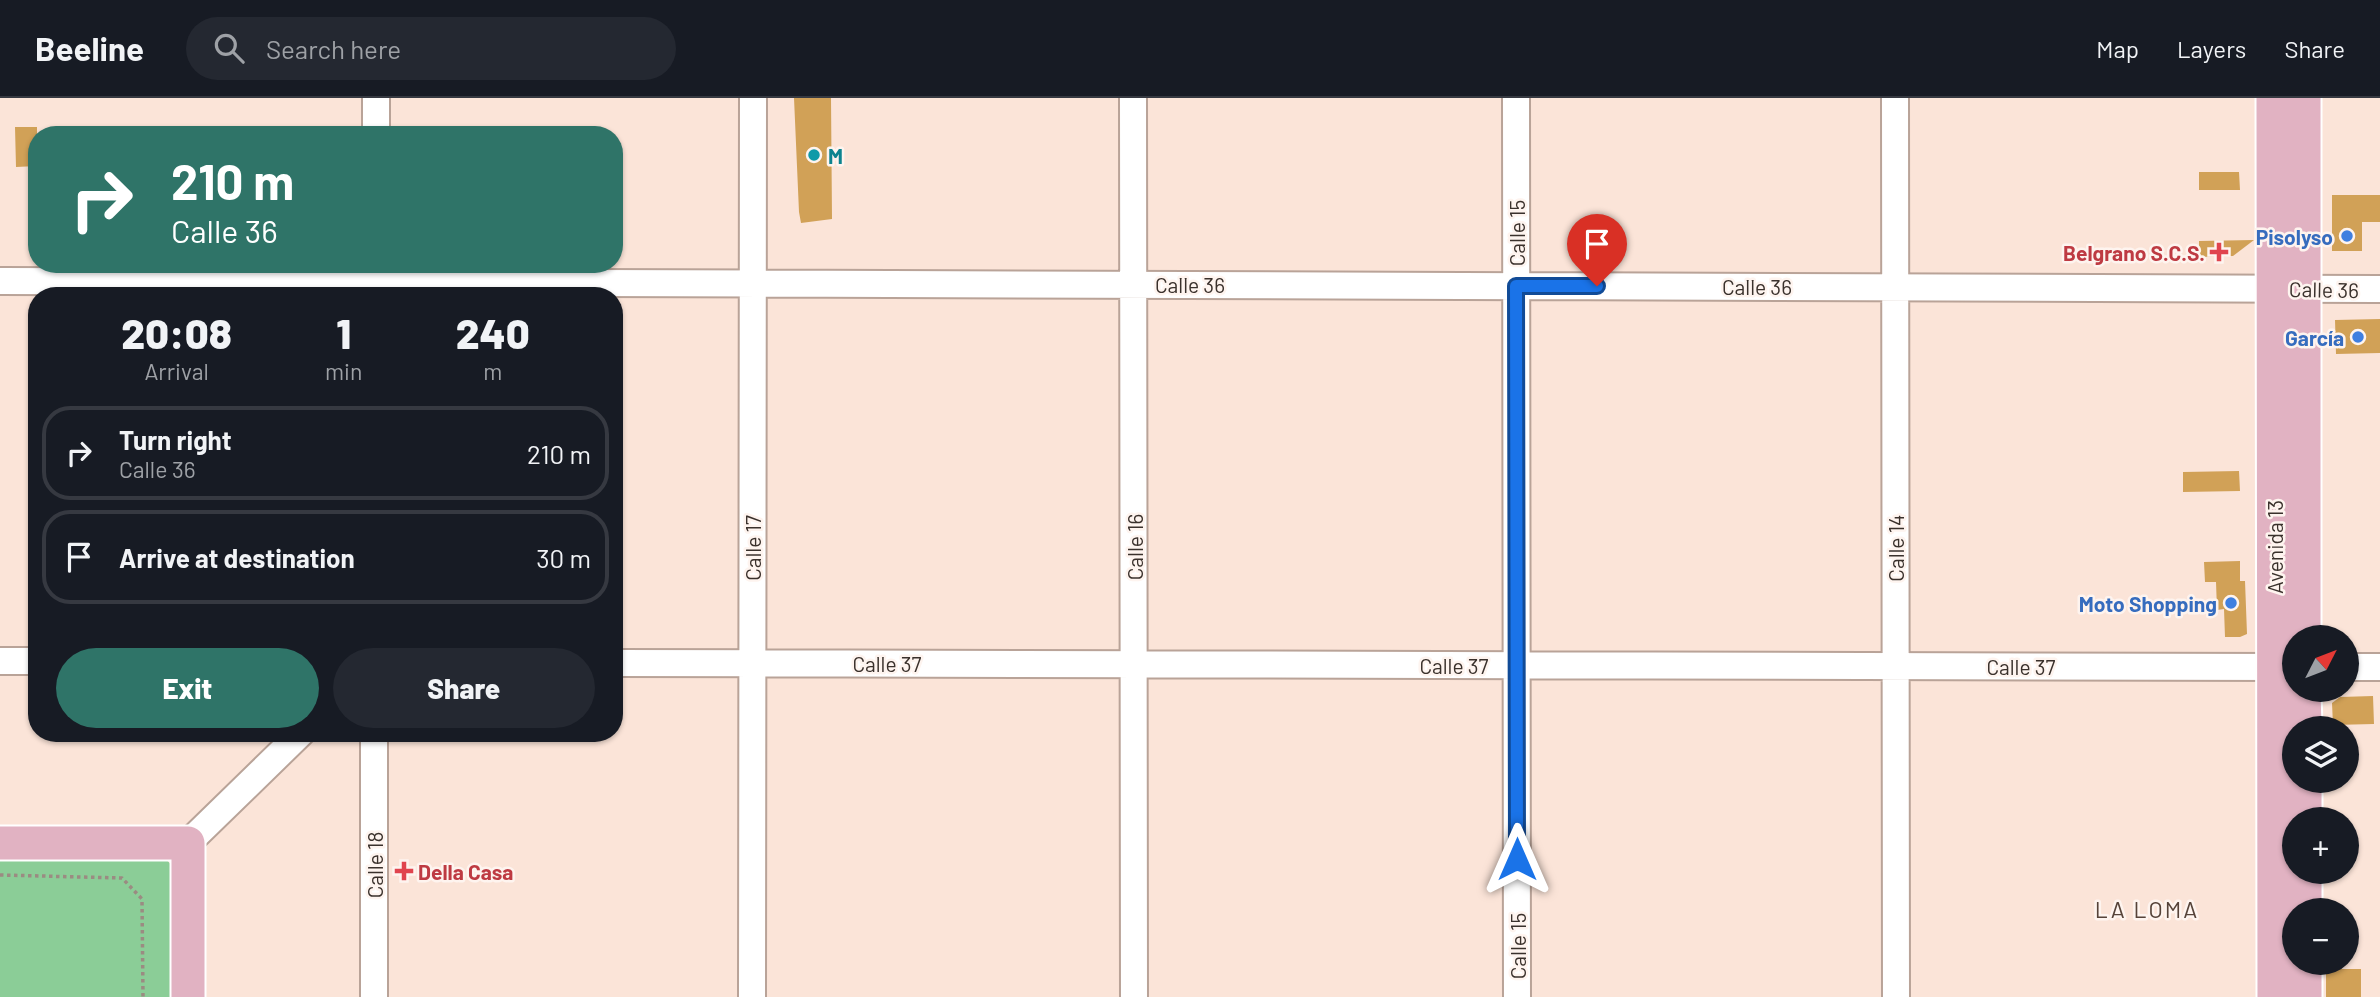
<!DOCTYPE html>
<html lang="en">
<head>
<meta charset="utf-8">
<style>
  :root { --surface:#171b24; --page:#242831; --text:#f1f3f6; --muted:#9ea1a6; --line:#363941; --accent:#2f7468 }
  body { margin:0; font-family:Barlow,sans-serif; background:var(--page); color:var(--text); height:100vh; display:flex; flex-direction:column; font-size:26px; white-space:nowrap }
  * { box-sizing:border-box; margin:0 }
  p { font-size:23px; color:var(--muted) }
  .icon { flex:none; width:38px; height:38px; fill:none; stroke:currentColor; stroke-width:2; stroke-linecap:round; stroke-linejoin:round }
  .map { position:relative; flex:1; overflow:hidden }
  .details { position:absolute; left:28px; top:189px; width:595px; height:455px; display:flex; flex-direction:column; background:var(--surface); border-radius:28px; box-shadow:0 2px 5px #0004 }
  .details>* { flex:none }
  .hud { position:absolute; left:28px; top:28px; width:595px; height:147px; border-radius:28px; box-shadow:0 2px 5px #0004; background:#2f7468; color:#fff; overflow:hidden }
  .needle { width:46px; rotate:48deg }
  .fabs { position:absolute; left:2282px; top:527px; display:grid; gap:14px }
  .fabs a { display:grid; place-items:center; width:77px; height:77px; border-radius:50%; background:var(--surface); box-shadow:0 2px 5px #0004; font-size:35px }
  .pin { position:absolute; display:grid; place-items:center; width:60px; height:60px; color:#fff; margin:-72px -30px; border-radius:50% 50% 50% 0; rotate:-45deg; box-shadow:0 0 7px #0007 }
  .pin .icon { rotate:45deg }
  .me { position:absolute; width:77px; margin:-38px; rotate:0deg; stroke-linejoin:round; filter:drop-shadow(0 0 5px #0008) }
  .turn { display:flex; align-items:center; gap:24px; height:147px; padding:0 28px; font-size:32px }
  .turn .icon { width:91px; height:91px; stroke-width:2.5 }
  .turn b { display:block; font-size:49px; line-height:60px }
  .eta { display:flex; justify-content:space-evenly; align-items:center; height:119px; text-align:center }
  .eta b { font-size:42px; font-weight:800; line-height:49px }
  .action { display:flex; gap:14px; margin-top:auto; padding:14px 28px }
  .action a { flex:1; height:80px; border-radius:42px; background:var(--accent); color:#fff; font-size:28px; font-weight:800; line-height:80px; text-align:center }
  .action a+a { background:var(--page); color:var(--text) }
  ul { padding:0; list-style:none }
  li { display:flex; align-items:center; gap:21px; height:94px; margin:0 14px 10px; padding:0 14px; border:4px solid var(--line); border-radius:28px }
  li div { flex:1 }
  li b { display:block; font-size:26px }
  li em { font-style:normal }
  header { display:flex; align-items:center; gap:42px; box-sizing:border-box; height:98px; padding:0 35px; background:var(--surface); border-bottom:2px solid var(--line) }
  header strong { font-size:33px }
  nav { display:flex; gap:38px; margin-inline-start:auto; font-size:24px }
  .search { width:490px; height:63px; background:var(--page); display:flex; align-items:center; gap:18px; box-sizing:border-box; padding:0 24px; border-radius:38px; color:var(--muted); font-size:26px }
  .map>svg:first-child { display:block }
  .green { fill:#8bcd97 }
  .building { fill:#d1a157 }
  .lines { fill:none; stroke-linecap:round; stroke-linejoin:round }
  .minor-casing { stroke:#b9a398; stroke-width:30 }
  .major-casing { stroke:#fff; stroke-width:37 }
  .path { stroke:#9b8b82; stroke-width:3.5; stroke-dasharray:3.5 3.5; stroke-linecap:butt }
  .minor { stroke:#fff; stroke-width:26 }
  .major { stroke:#e1b2c2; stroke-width:33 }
  .route-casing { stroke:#114b97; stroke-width:18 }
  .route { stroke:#1a73e8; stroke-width:12 }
  .culture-dot { fill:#0f9aa8; stroke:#fef4ef; stroke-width:2.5 }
  .shop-dot { fill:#3f7fe0; stroke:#fef4ef; stroke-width:2.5 }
  .health-dot { fill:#e0444e; stroke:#fef4ef; stroke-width:2.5 }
  .labels { text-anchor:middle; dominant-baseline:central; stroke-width:5; stroke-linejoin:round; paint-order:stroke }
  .culture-label { font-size:21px; font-weight:bold; fill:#0d838f; stroke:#fef4ef; text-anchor:start }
  .street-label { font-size:21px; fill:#3a312c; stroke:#fef4ef }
  .shop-label { font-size:21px; font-weight:bold; fill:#366cbe; stroke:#fef4ef; text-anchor:end }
  .health-label { font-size:21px; font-weight:bold; fill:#be3a42; stroke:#fef4ef; text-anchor:end }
  .neighbourhood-label { font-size:23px; letter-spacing:2px; fill:#564339; stroke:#fef4ef }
</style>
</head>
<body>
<header>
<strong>Beeline</strong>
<div class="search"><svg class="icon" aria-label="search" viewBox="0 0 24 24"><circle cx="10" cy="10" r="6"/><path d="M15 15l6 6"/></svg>Search here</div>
<nav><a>Map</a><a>Layers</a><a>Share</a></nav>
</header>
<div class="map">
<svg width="2380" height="899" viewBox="0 0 2380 899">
  <rect width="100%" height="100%" fill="#fbe4d8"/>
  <path class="green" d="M0,757L164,759L176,772V899H0Z"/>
  <path class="building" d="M794,0H831L832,121L801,125L799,114Z
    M15,29H37V68L16,69Z
    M2199,74H2239L2240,92H2199Z
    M2332,97H2380V124H2362V153H2332Z
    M2254,142L2233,158L2199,159V143Z
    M2380,221V255L2336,256L2335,222Z
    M2239,373L2240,393L2183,394V374Z
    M2240,463V483H2245L2247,536L2240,539H2225L2224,511L2217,512L2216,484H2205L2204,464Z
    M2373,598L2374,626L2333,627L2332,605L2340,599Z
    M2326,871H2361V899H2326Z"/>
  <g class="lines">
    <g class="minor-casing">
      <path id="minor" d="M1133,0L1134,899
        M1516,0L1517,899
        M1895,0L1896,899
        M376,37V0
        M0,183L2380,191
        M0,563H37
        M614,565L2294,569
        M2347,569H2380
        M188,745L301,635
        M374,899V635
        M752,899L753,0"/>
    </g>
    <g class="major-casing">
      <path id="major" d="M2273,0L2274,899
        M2304,0V539
        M2304,592L2305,630
        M2305,682V721
        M0,745H188V899
        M2305,774V812
        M2305,864V899"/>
    </g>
    <path class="path" d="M0,777L122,780L142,801L143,899"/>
    <use href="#minor" class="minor"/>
    <use href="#major" class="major"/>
  </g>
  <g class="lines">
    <g class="route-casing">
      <path id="route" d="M1517,761L1516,188H1597"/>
    </g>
    <use href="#route" class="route"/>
  </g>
  <circle class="culture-dot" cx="814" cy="57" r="7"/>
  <g class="shop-dot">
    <circle cx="2347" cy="138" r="7"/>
    <circle cx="2358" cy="239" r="7"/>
    <circle cx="2231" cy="505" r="7"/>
  </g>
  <g class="health-dot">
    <path d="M2215.5 143.5h7v7h7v7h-7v7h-7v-7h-7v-7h7z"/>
    <path d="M400.5 762.5h7v7h7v7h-7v7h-7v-7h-7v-7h7z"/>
  </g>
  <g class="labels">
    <g class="culture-label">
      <text x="828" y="57">M</text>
    </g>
    <g class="street-label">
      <text transform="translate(1516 135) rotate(-90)">Calle 15</text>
      <text x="1190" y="186">Calle 36</text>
      <text x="1757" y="188">Calle 36</text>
      <text transform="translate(2324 191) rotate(1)">Calle 36</text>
      <text transform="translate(1134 449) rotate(-90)">Calle 16</text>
      <text transform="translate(2274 449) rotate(-90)">Avenida 13</text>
      <text transform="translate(752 450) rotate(-90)">Calle 17</text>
      <text transform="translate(1895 450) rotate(-90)">Calle 14</text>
      <text x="887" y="565">Calle 37</text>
      <text x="1454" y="567">Calle 37</text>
      <text x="2021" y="568">Calle 37</text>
      <text transform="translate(374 767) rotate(-90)">Calle 18</text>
      <text transform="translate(1517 848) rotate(-90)">Calle 15</text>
    </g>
    <g class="shop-label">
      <text x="2333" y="138">Pisolyso</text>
      <text x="2344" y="239">García</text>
      <text x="2217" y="505">Moto Shopping</text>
    </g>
    <g class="health-label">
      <text x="2205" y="154">Belgrano S.C.S.</text>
      <text x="418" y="773" text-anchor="start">Della Casa</text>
    </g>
    <g class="neighbourhood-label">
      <text x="2147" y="811">LA LOMA</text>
    </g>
  </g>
</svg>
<div class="fabs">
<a><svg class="needle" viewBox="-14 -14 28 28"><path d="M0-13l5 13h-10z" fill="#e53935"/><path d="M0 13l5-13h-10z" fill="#9ea1a6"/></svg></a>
<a><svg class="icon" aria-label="layers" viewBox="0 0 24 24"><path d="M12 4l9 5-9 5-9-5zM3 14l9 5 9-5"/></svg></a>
<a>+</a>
<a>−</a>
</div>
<div class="pin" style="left:1597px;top:188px;background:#d93025"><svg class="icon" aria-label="arrive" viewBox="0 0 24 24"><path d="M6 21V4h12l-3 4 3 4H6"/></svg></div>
<svg class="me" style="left:1517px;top:761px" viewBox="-20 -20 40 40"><path d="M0-17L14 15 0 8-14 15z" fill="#1a73e8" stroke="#fff" stroke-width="4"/></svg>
<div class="hud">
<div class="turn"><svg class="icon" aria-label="right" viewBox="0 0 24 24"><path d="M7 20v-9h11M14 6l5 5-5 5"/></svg><div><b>210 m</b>Calle 36</div></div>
</div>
<section class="details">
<div class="eta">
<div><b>20:08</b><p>Arrival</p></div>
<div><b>1</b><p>min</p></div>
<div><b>240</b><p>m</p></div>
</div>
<ul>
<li><svg class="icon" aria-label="right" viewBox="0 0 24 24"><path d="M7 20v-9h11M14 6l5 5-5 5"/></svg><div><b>Turn right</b><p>Calle 36</p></div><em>210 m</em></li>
<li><svg class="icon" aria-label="arrive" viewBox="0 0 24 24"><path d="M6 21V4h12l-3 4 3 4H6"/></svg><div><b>Arrive at destination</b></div><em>30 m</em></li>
</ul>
<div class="action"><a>Exit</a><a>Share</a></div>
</section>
</div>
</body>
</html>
